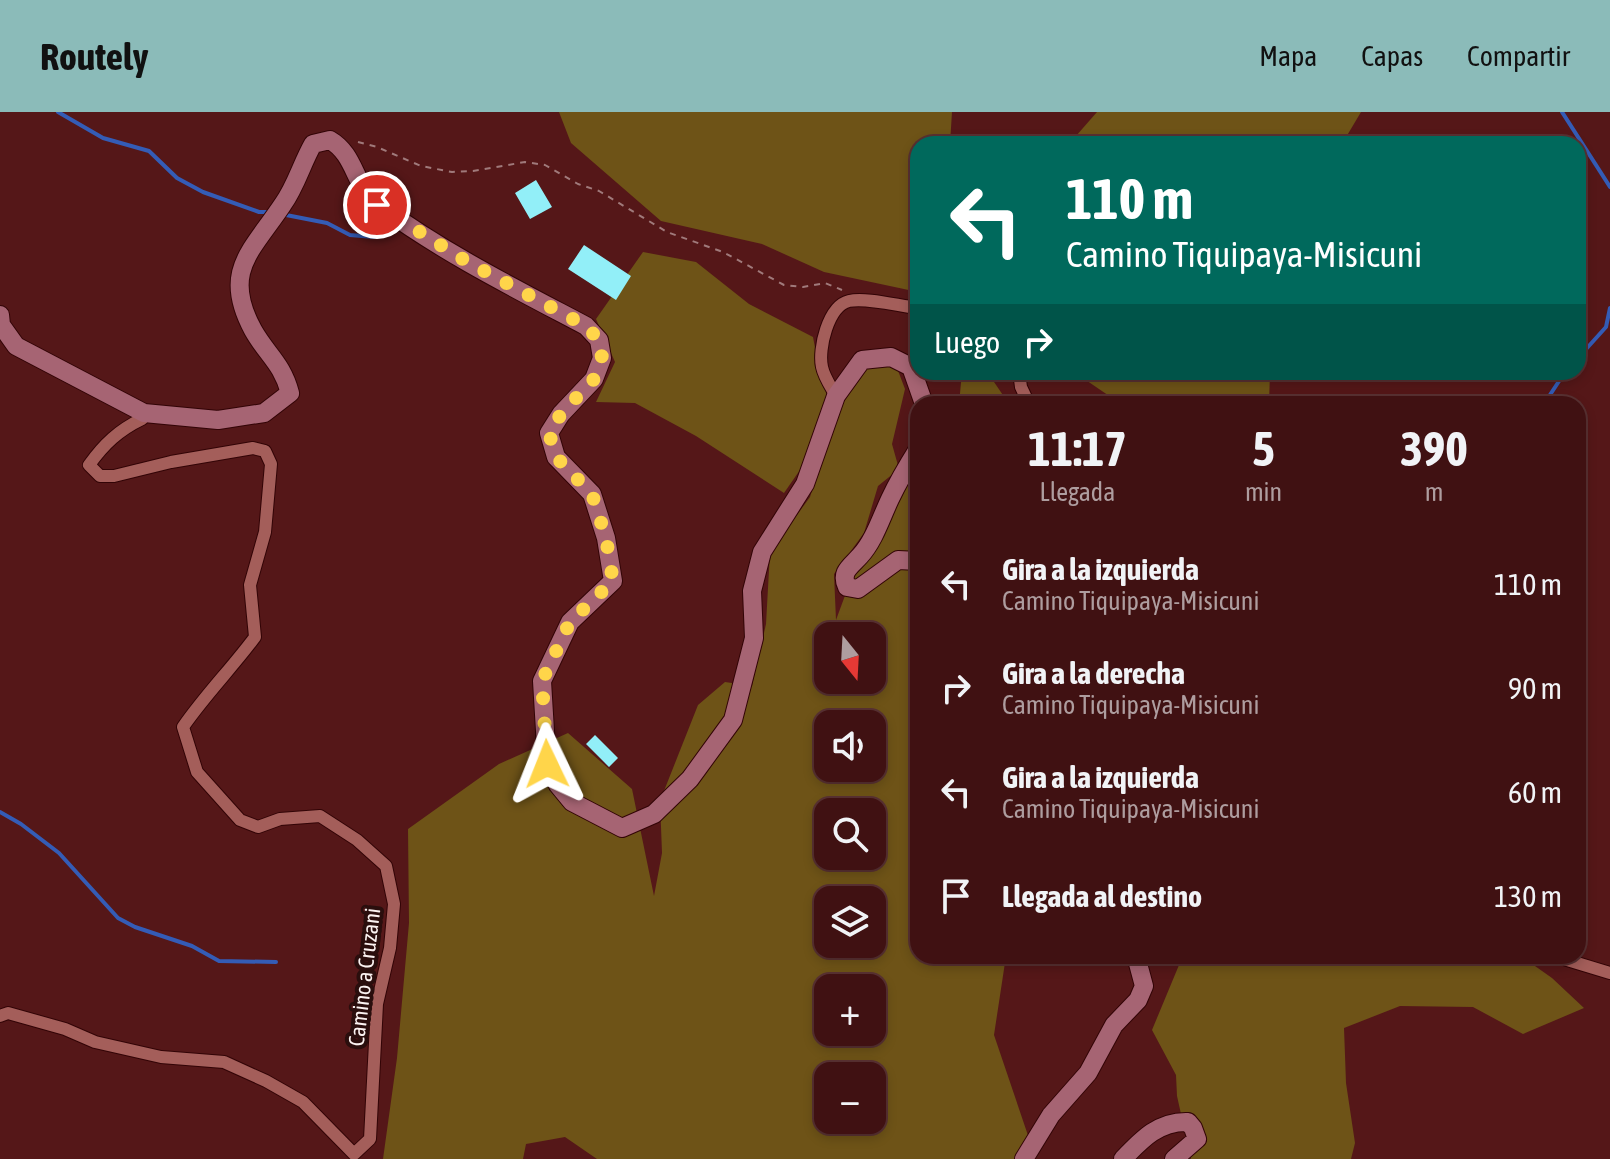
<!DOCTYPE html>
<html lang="es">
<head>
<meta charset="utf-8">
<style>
  :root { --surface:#401112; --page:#4b1f20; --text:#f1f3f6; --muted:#ae9d9f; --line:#593132; --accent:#8bbbb9 }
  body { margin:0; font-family:"Asap Condensed",sans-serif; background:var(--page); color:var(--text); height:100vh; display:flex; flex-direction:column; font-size:30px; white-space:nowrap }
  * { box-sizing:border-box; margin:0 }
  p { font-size:26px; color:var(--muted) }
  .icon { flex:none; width:44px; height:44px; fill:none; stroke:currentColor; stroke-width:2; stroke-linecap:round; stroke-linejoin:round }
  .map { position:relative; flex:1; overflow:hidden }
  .panel { position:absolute; left:910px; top:284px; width:676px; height:568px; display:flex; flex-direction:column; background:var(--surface); border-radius:24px; box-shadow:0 4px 12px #0003,0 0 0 2px var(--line) }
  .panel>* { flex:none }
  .guide { position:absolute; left:910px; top:24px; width:676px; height:244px; border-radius:24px; box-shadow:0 4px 12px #0003,0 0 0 2px var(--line); background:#00695c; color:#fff; overflow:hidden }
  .needle { width:52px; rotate:162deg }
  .tools { position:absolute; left:814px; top:510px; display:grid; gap:16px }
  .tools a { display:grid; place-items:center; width:72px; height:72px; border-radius:16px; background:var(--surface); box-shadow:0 4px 12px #0003,0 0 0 2px var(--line); font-size:40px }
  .pin { position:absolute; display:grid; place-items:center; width:68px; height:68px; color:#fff; margin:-34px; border:4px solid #fff; border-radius:50%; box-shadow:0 2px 8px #0007 }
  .me { position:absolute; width:88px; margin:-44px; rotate:358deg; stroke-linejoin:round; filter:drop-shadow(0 0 6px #0008) }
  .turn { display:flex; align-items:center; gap:28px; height:168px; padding:0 24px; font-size:36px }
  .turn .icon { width:104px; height:104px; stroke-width:2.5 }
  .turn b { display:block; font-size:56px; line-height:68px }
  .then { display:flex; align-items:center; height:76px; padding:0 24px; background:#0003; gap:16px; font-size:30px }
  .eta { display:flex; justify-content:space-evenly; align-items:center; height:136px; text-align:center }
  .eta b { font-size:48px; font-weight:700; line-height:56px }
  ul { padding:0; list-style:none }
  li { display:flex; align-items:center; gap:24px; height:104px; padding:0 24px }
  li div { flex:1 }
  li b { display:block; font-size:30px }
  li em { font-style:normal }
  header { display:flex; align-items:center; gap:48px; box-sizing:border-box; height:112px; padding:0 40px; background:var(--accent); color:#111 }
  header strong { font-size:38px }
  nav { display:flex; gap:44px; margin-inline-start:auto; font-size:28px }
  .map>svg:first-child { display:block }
  .green { fill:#6e5317; fill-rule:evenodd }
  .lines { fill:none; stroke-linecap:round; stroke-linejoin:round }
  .stream { stroke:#345cb6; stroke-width:4 }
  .building { fill:#92eff8 }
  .minor-casing { stroke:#320406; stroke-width:14 }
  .secondary-casing { stroke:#320406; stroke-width:20 }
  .path { stroke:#a07a7b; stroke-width:2; stroke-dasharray:6 6; stroke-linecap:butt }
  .minor { stroke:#a45e5a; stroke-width:12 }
  .secondary { stroke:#a66473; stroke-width:18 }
  .route { stroke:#ffd54a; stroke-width:14; stroke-dasharray:0 25.2 }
  .labels { text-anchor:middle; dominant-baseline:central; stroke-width:8; stroke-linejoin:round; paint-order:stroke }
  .street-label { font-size:22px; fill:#fbf2f1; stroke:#2a0e0d }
</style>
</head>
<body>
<header>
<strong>Routely</strong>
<nav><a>Mapa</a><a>Capas</a><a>Compartir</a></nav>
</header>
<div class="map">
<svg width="1610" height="1047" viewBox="0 0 1610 1047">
  <rect width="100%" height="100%" fill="#551718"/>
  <path class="green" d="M559,0H952L950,32H918V180L824,160L762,132L661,109L571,31Z
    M1097,0H1361L1342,32H1069Z
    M643,140L696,150L749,192L813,225L819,257L829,268L818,332L784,381L696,324L635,291L596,290L615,250L596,207Z
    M876,244L897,256L905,277L892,332L899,357L878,374L864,421L834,462L836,508L850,470L918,351V450L912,460L918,518V844H1006L994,923L1036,1047H597L565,1025L526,1032L523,1047H383L397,946L409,811L408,717L499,652L568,621L632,677L654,784L662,741L660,689L698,593L725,570L752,574L766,512L770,440L810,385L830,320L843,291ZM828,524H872V568H828ZM828,612H872V656H828ZM828,700H872V744H828ZM828,788H872V832H828ZM828,876H872V920H828ZM828,964H872V1008H828Z
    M962,260L992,267L1009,292H959Z
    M1074,260H1270L1269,292H1121Z
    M1175,844H1521L1552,866L1584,896L1523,922L1473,895L1400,894L1344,916L1346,971L1355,1031L1351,1047H1191L1177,984L1176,963L1152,918L1179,853Z"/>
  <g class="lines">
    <path class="stream" d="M58,0L103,26L149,39L177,66L203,80L259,100H268
      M1562,0L1610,75
      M281,102L327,111L350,123L374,125
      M1578,246L1606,215L1610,196
      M1544,292L1565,260
      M0,700L21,712L59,741L118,806L135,815L192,834L219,849L276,850"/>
  </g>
  <path class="building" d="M536,68L552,95L530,107L515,81Z
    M584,133L631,164L616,188L568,157Z
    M595,623L618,646L609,655L586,632Z"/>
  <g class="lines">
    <g class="minor-casing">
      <path id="minor" d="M1019,260L1021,275L1029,292
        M836,284C831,275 824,265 822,255C818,237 828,194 849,189C866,185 899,194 918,196
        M1554,844L1610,861
        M0,904L8,901L65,917L95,930L161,945L224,950L266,969L303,990L354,1042L370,1027L377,892L390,836L394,792L386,754L357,728L320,704L280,707L258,715L240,708L197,660L183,615C205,583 232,556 255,525L250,473L265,420L271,352L265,339L253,336L171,350L114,364H100L89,353C104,332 119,318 142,307L144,301"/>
    </g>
    <g class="secondary-casing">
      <path id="secondary" d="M0,203L1,213L16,234L144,301L218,308L264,301L290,281C282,251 267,243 253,218C221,159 252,139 283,92C296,74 302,51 313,32L330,28C357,44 353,75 380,94C444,141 516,177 586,214L599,228L602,246L594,267L561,302L549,321L556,345L592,382L606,426L613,469L570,510L542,569L547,652L558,673L572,690L622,716L654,702L690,667L733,608L754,526L752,479L762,440L805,372L836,284L862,248L891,245L911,255L924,292
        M918,337C908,353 898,370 890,387C881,406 874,429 860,444C850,455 840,460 847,475L858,477L898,448L918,449
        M1024,1047L1051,1003L1088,961L1114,913L1138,888L1144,874L1136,844
        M1123,1047C1142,1027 1159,1009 1188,1010L1193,1016L1197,1027L1174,1047"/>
    </g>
    <path class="path" d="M358,30L377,35L421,54L452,60L473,59L525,50L545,53L578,72L599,79L667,120L723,140L784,173L803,175L825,171L842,178"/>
    <use href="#minor" class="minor"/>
    <use href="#secondary" class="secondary"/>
  </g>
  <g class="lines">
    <path class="route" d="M377,93L466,149L586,214L599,228L602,246L594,267L561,302L549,321L556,345L592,382L606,426L613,469L570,510L542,569L547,652"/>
  </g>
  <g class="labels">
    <g class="street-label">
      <text transform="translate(364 865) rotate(-83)">Camino a Cruzani</text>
    </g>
  </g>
</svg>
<div class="tools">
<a><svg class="needle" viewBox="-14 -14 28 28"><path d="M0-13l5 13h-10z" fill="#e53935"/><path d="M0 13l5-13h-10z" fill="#ae9d9f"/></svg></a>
<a><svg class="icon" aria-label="sound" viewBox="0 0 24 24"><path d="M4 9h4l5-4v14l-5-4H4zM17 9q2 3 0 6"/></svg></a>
<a><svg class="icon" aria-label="search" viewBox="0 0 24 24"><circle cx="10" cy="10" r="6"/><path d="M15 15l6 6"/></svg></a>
<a><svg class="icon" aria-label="layers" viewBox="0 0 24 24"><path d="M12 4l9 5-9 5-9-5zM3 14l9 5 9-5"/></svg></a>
<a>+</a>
<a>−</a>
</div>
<div class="pin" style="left:377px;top:93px;background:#d93025"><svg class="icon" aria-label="arrive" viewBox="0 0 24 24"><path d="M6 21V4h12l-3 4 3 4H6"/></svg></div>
<svg class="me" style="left:547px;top:652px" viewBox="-20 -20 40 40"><path d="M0-17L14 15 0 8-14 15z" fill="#ffd54a" stroke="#fff" stroke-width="4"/></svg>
<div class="guide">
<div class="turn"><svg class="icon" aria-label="left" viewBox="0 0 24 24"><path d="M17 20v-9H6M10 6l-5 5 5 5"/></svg><div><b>110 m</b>Camino Tiquipaya-Misicuni</div></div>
<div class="then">Luego<svg class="icon" aria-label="right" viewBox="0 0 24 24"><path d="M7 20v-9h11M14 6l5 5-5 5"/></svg></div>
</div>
<section class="panel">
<div class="eta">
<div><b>11:17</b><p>Llegada</p></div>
<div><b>5</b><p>min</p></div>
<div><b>390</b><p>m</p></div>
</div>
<ul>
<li><svg class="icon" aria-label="left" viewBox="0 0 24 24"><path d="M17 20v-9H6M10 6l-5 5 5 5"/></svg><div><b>Gira a la izquierda</b><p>Camino Tiquipaya-Misicuni</p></div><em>110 m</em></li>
<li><svg class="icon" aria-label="right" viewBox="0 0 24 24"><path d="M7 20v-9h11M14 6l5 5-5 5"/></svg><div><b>Gira a la derecha</b><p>Camino Tiquipaya-Misicuni</p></div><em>90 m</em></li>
<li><svg class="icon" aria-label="left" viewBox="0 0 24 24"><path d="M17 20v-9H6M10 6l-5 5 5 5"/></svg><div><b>Gira a la izquierda</b><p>Camino Tiquipaya-Misicuni</p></div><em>60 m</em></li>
<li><svg class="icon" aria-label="arrive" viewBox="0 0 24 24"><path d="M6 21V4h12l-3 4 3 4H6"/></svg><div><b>Llegada al destino</b></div><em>130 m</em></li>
</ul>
</section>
</div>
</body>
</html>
